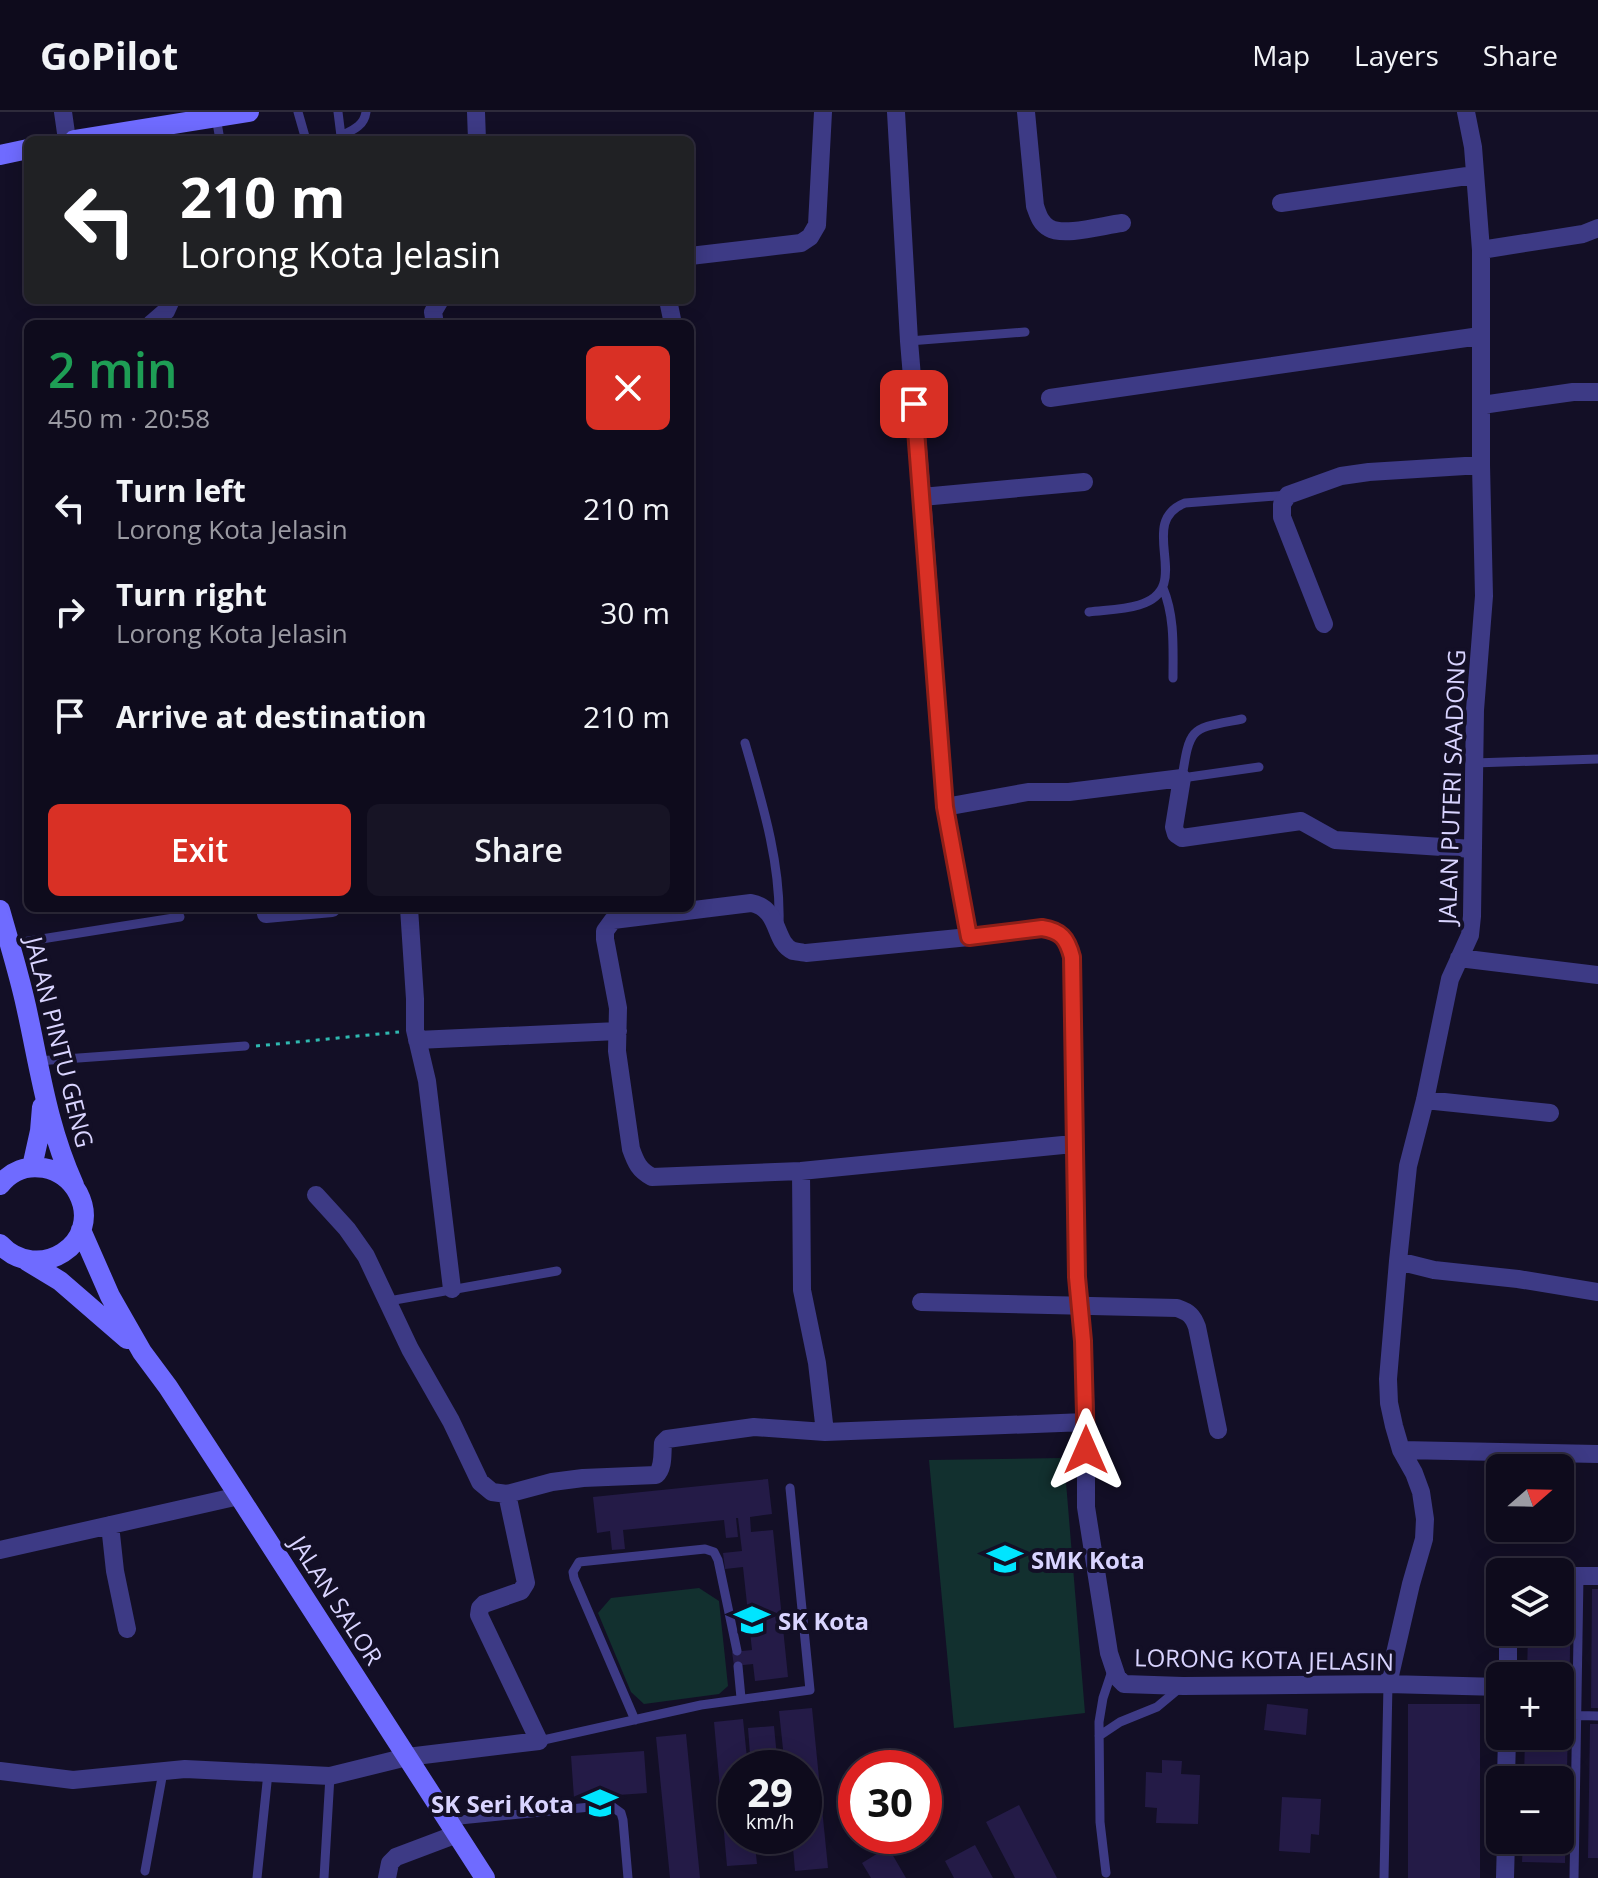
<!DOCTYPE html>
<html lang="en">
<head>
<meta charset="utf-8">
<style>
  :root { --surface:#0e0b1c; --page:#171425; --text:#f1f3f6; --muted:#9b9ba3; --line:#2e2b3b; --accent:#d93025 }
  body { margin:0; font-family:"Open Sans",sans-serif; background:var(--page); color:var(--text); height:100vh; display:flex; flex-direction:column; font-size:30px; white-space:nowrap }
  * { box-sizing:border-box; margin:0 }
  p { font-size:26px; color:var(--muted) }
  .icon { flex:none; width:44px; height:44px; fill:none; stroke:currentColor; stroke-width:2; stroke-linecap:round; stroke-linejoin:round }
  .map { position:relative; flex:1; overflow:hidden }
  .side { position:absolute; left:24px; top:208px; width:670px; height:592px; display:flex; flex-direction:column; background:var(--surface); border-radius:12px; box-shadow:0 4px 20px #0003,0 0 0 2px var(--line) }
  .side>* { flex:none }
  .guide { position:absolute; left:24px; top:24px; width:670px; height:168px; border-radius:12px; box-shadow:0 4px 20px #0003,0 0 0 2px var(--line); background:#202124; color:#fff; overflow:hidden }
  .needle { width:52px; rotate:70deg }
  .controls { position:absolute; left:1486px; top:1342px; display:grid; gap:16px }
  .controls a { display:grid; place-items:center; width:88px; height:88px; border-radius:12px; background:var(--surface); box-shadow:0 4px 20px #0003,0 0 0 2px var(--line); font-size:40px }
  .speed { position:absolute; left:718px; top:1638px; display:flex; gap:16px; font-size:40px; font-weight:700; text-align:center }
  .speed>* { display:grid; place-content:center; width:104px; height:104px; border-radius:50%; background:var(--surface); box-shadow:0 4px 20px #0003,0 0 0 2px var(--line); line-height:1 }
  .speed small { font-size:20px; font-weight:400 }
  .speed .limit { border:12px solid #d22; background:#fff; color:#111 }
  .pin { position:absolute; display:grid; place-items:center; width:68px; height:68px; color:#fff; margin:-34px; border-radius:16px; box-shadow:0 4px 12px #0006 }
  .me { position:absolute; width:88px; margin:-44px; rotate:0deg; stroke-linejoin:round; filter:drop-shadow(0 0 6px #0008) }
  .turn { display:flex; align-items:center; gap:28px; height:168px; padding:0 24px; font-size:36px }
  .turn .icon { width:104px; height:104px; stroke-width:2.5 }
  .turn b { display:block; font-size:56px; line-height:68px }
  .round { display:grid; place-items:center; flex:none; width:84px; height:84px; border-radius:12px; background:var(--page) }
  .headline { display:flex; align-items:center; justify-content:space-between; height:136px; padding:0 24px }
  h1 { font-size:48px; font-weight:600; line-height:60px; color:#1e9e55 }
  .cta { display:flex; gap:16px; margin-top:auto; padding:16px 24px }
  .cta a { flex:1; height:92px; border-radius:12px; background:var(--accent); color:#fff; font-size:32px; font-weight:600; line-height:92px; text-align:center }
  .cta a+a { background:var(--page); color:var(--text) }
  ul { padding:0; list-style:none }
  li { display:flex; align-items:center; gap:24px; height:104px; padding:0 24px }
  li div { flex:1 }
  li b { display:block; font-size:30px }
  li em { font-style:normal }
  header { display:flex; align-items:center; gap:48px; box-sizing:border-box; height:112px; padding:0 40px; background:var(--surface); border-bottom:2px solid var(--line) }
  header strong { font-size:38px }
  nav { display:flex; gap:44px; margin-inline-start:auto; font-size:28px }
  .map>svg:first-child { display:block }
  .green { fill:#12302f }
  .building { fill:#241b47 }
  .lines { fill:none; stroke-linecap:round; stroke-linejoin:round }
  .path { stroke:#2fb8b0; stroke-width:3; stroke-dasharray:4 6; stroke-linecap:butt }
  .lane { stroke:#3d3a85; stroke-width:9 }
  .street { stroke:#3d3a85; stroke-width:18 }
  .secondary { stroke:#6f6bff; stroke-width:20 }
  .route-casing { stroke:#8d1f18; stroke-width:20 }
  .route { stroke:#d93025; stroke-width:14 }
  .labels { text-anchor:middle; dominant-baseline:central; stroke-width:8; stroke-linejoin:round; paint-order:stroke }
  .street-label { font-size:24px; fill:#d9d4ff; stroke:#130f26 }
  .poi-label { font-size:24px; font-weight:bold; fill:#d9d4ff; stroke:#130f26; text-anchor:start }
</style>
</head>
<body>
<header>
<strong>GoPilot</strong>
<nav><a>Map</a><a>Layers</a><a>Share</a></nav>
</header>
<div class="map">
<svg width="1598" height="1766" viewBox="0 0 1598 1766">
  <rect width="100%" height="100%" fill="#130f26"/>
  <path class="green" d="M1064,1346L1085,1601L954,1616L929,1348Z
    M699,1476L719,1489L728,1574L719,1582L644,1592L631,1580L598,1501L611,1486Z"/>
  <path class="building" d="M768,1367L772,1402L750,1405L751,1420L773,1418L788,1565L755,1569L753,1552L734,1554L732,1540L752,1538L743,1455L725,1457L723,1441L742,1439L738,1406H736L738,1425L726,1426L724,1408L623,1418L625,1437L612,1438L610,1419L597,1421L593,1385Z
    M1560,1476L1571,1477L1569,1596H1560V1564H1527L1528,1520H1560Z
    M1592,1477H1598V1596H1591Z
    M1267,1592L1308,1597L1306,1623L1264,1618Z
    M1408,1592H1480V1766H1408Z
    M812,1596L828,1756L795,1759L792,1724H804V1656H785L779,1599Z
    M743,1607L748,1656H736V1724H754L757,1752L727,1754L714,1610Z
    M1560,1612H1568L1565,1751L1522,1750L1523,1728H1560V1668H1524L1525,1624H1560Z
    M1590,1612H1598V1746H1588Z
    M774,1614L778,1656H751L748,1616Z
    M686,1622L700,1766H670L656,1625Z
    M644,1639L647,1681L574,1686L571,1644Z
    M1162,1648L1182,1649L1181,1662L1200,1663L1198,1712L1156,1711L1157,1696L1145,1695L1146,1660L1162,1661Z
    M1282,1685L1321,1687L1319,1723L1311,1722L1310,1741L1279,1739Z
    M1019,1693L1057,1766H1015L986,1710Z
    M757,1724H785L786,1739L759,1741Z
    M975,1733L993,1766H954L945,1749Z
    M888,1735L906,1766H871L862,1751Z"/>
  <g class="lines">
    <path class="path" d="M256,934L399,920"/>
    <path class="lane" d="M298,0L306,28
      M216,5L220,28
      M341,24C353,18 364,14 366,0
      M338,28L341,24L338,0
      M909,229L1025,220
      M1163,476C1175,505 1173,536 1173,566
      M1089,500C1105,498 1123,498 1139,493C1197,476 1134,411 1185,391L1288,383
      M1242,607C1191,617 1190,613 1182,666L1259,655
      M745,631C762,690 781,751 779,812
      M1474,651L1598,647
      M10,832L180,805
      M37,949L245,934
      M389,1189L557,1159
      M738,1554L741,1586
      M1560,1603L1598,1604
      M635,1608L574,1466L573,1460L579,1450L705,1437L714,1440L718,1448L737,1539
      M1099,1624L1120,1610L1157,1595L1181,1575
      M539,1629L701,1593L810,1578L790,1376
      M450,1709L610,1693L621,1701L623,1708L628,1766
      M145,1759L163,1660
      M1106,1761L1100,1710L1099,1610L1103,1586L1112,1559
      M257,1766L268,1661
      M324,1766L330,1664
      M1384,1766L1388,1572
      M1574,1766L1579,1464"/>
    <path class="street" d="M63,0L67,28
      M476,0L477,28
      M896,0L909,229L922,385L945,695L969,825L1042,816C1061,819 1067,826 1072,845L1077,1165L1083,1229L1086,1310V1395L1109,1541L1117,1565L1124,1572L1183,1574L1388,1572L1500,1575
      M1026,0L1035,94C1038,102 1040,111 1049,116C1064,125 1104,113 1122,111
      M1281,91L1474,63
      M1481,138L1583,122L1598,116
      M690,144L801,131L810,125L817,113L823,0
      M668,188L673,212
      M151,212L166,199L171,188
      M435,212L433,200L440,188
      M1050,286L1480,224
      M1482,293L1573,280H1598
      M922,385L1084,370
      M1324,512L1282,405V392L1288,383L1341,364L1369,360L1481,353
      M945,695L1028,680H1069L1182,666L1174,715L1176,722L1182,726L1301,709L1335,728L1473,737
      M409,796L415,887V918L427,969L452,1177
      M266,802L332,796
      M969,825L806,841C804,841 795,839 793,839C773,830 781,797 751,791L613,808L605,819V827L618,896L617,939L631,1037C636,1051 639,1058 652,1065L801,1059L1073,1032
      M1459,846L1598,863
      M417,928L618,919
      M1425,988L1550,1001
      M801,1059L802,1178L817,1251L825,1320
      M316,1083L347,1117L366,1144L410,1237L451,1309L480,1370L492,1380L507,1382L552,1370L583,1366L656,1363C664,1356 662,1341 663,1331L667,1327L754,1315L825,1320L1086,1310
      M1398,1149L1434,1158L1518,1167L1598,1180
      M921,1190L1177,1196C1189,1200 1193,1204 1197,1215L1218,1318
      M1401,1338L1598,1342
      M110,1413L115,1459L127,1517
      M0,1438L239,1384
      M1560,1464H1598
      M1508,1564V1520
      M1388,1572L1411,1472L1424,1427L1425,1407L1421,1380L1414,1361L1401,1338L1394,1314L1389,1291L1388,1267L1398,1149L1408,1054L1425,988L1450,867L1470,823L1472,804L1475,598L1484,484L1481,353V138L1473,35L1466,0
      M0,1659L73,1668L185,1657L330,1664L407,1645L539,1629L479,1503L480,1496L484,1492L521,1479L526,1471L507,1382
      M1506,1668L1507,1624
      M387,1766L390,1751L396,1745L457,1722
      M1505,1766L1506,1728"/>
    <path class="secondary" d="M74,28L249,0
      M0,43L28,37
      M0,798C9,830 19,862 26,894C40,957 47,1013 74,1073
      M32,1055L40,1019L42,995
      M0,1073C11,1059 27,1053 44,1056C60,1059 71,1068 78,1081C104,1131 38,1173 0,1132
      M81,1118L110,1184L142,1240L168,1275L239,1384L485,1766
      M27,1149L60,1169L127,1227"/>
  </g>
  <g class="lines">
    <g class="route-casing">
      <path id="route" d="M914,292L945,695L969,825L1042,816C1061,819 1067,826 1072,845L1077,1165L1083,1229L1086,1338"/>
    </g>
    <use href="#route" class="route"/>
  </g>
  <defs>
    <g id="school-bare" transform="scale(2.76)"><path d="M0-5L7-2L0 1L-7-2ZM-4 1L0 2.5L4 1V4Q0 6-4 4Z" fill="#00e5ff" stroke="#130f26" stroke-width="2.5" paint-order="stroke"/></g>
  </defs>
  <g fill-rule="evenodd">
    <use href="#school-bare" x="1005" y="1447"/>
    <use href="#school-bare" x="752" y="1508"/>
    <use href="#school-bare" x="600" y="1691"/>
  </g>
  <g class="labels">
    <g class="street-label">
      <text transform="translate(1451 675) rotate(-88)">JALAN PUTERI SAADONG</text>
      <text transform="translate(60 930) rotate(76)">JALAN PINTU GENG</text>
      <text transform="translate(337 1488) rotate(57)">JALAN SALOR</text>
      <text transform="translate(1264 1547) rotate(1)">LORONG KOTA JELASIN</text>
    </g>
    <g class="poi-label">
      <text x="1031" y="1447">SMK Kota</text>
      <text x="778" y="1508">SK Kota</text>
      <text x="574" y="1691" text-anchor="end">SK Seri Kota</text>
    </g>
  </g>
</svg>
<div class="controls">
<a><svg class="needle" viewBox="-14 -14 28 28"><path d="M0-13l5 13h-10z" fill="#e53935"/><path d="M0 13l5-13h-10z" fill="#9b9ba3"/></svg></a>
<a><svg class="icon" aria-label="layers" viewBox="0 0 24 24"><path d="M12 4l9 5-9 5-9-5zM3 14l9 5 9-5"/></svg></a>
<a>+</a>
<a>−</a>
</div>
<div class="speed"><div>29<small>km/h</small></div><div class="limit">30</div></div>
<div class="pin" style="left:914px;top:292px;background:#d93025"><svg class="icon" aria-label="arrive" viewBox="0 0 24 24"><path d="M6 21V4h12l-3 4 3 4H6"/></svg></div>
<svg class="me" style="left:1086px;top:1338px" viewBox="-20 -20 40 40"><path d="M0-17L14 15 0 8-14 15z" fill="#d93025" stroke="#fff" stroke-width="4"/></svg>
<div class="guide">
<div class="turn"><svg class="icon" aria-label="left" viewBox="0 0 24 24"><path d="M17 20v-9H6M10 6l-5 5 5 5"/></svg><div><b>210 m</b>Lorong Kota Jelasin</div></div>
</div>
<section class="side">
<div class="headline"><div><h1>2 min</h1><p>450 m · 20:58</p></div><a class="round" style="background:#d93025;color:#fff"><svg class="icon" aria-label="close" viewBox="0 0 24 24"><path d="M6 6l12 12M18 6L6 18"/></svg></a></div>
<ul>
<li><svg class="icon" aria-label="left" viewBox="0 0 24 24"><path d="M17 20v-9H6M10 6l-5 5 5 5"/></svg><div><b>Turn left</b><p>Lorong Kota Jelasin</p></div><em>210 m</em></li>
<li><svg class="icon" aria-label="right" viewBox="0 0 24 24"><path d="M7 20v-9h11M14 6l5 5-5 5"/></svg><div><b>Turn right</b><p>Lorong Kota Jelasin</p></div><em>30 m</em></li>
<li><svg class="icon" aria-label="arrive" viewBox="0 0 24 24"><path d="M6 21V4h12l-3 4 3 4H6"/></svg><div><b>Arrive at destination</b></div><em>210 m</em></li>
</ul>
<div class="cta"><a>Exit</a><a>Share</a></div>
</section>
</div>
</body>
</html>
